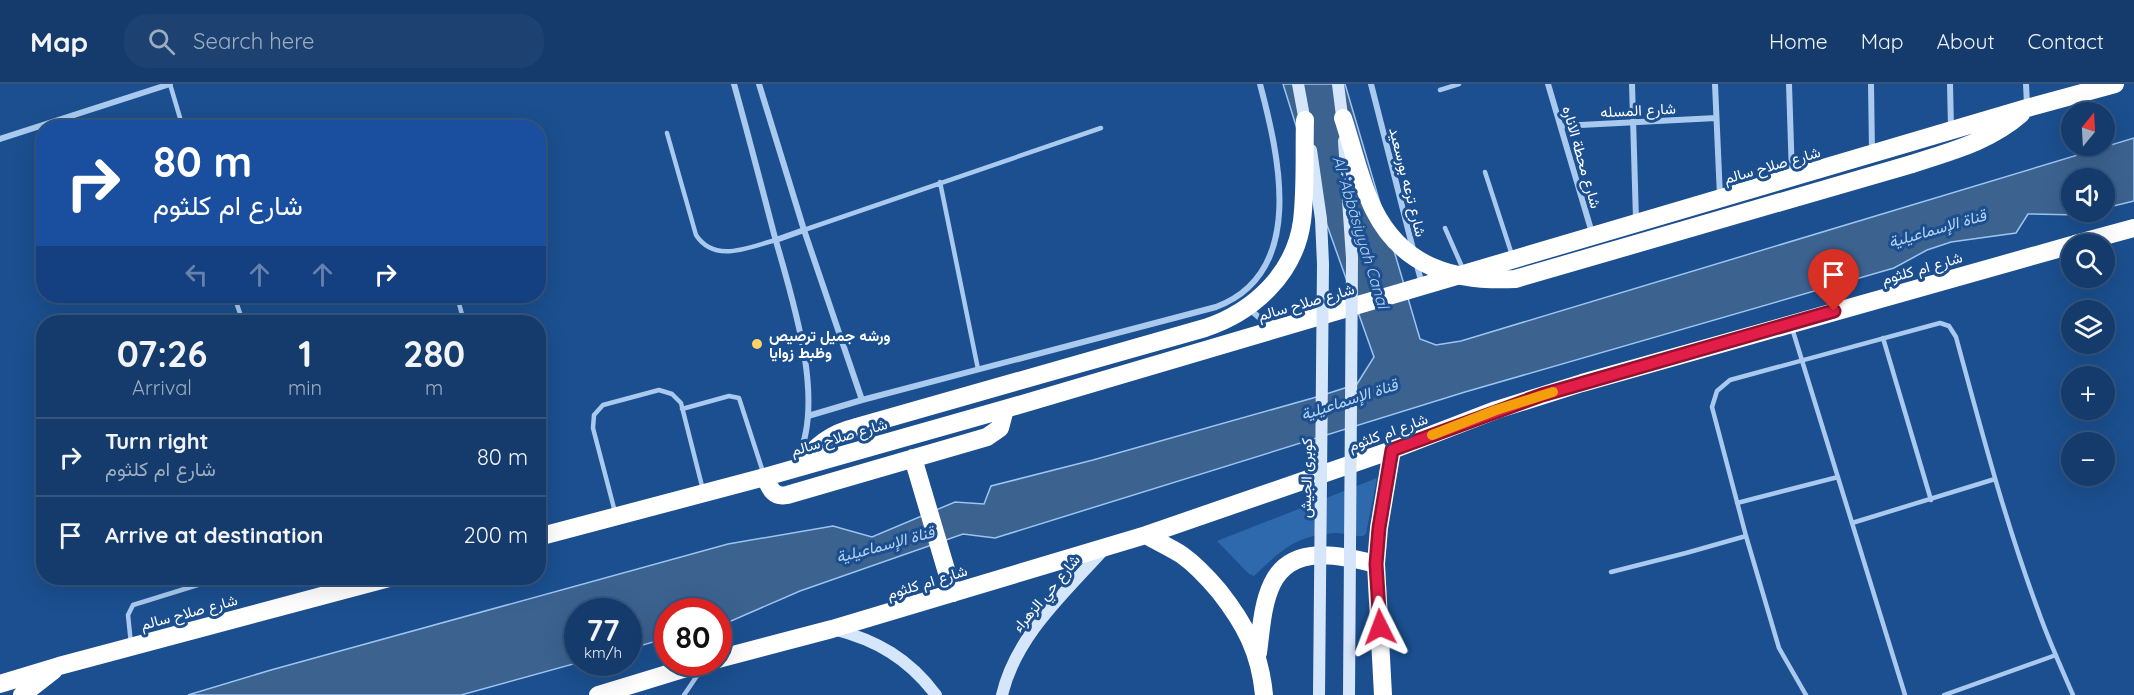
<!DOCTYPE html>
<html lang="en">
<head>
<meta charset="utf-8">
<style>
  :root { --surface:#143b6b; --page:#1d4271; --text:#f1f3f6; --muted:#9dadc1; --line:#33557e }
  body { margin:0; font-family:Quicksand,Vazirmatn,sans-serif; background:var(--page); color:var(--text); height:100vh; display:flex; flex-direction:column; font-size:22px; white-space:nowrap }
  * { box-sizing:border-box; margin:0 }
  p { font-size:20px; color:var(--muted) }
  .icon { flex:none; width:33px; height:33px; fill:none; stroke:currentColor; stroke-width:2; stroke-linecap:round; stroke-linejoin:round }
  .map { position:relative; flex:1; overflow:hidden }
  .panel { position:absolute; left:36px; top:231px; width:510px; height:270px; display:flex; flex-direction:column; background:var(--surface); border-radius:24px; box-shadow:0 6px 24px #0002,0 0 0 2px var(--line) }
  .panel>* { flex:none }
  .banner { position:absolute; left:36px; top:36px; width:510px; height:183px; border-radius:24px; box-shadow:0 6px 24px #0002,0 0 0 2px var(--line); background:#1a4fa0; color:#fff; overflow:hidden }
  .needle { width:39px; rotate:18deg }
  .controls { position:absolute; left:2061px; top:18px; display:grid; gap:12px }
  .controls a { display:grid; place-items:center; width:54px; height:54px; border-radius:50%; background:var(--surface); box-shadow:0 6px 24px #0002,0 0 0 2px var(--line); font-size:30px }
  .speed { position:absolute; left:564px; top:514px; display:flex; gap:12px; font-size:30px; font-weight:700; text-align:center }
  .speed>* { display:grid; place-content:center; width:78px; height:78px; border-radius:50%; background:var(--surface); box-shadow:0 6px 24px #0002,0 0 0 2px var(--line); line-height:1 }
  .speed small { font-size:15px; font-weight:400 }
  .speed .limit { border:9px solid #d22; background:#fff; color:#111 }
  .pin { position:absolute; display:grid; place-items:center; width:51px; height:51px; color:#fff; margin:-62px -26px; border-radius:50% 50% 50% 0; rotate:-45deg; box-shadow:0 0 6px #0007 }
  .pin .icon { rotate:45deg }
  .me { position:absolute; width:66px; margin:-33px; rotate:357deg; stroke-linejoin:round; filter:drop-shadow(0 0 4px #0008) }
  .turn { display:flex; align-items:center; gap:21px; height:126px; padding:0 18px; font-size:27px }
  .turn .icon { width:78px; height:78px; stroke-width:2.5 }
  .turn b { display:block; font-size:42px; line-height:51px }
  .lanes { display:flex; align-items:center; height:57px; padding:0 18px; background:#0003; justify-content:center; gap:30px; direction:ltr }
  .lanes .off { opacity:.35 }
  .eta { display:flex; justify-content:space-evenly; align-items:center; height:102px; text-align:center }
  .eta b { font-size:36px; font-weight:700; line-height:42px }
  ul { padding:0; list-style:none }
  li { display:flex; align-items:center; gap:18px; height:78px; padding:0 18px; border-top:2px solid var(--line) }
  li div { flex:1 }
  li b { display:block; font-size:22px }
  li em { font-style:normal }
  header { display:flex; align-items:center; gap:36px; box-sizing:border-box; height:84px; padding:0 30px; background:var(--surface); border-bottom:2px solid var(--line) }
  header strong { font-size:28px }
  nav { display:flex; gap:33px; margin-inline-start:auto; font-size:21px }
  .search { width:420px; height:54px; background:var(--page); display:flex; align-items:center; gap:15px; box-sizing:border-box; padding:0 21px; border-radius:24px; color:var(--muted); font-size:22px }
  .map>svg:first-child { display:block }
  .green { fill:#2e69ad }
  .water { fill:#3c6290; stroke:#9cc4f0; stroke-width:1.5 }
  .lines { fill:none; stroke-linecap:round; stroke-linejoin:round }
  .lane { stroke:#a9c9ee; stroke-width:4.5 }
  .street { stroke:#a9c9ee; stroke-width:6 }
  .secondary { stroke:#d6e6fa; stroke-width:12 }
  .highway { stroke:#fff; stroke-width:18 }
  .secondary-bridge { stroke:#d6e6fa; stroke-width:12 }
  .highway-bridge { stroke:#fff; stroke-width:18 }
  .route-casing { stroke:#92132f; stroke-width:15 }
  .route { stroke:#e11d48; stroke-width:10 }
  .slow { stroke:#f59e0b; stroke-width:10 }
  .poi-dot { fill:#ffd166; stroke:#1b4f8f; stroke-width:2 }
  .labels { text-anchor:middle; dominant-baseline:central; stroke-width:6; stroke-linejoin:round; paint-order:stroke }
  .street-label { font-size:15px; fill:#fff; stroke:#1b4f8f }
  .poi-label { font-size:15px; font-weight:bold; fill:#fff; stroke:#1b4f8f; text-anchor:start }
  .water-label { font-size:16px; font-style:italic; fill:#b5d3f5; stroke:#1b4f8f }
</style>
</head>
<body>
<header>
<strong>Map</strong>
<div class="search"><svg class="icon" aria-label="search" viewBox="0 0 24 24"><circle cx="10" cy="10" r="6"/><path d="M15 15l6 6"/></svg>Search here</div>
<nav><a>Home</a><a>Map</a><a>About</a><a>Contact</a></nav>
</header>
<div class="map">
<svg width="2134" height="611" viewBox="0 0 2134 611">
  <rect width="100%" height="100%" fill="#1b4f8f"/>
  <path class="green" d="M1377,394L1366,450L1363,452C1354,453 1345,449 1335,449C1296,451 1280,467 1254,492L1249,490L1217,457Z"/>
  <path class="water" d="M1283,0H1345L1420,255L1436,261L1461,257L2134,54V117L2105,124L2104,94H2072V128H2093L2079,131L2028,130L2016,149L1951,158L1927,166L1894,184L1465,308L995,454L963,450L800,507L731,537L719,540L718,528H668L667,554L629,565L628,528H578L577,579L461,611H188L271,586L728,460L833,442L872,453L955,418L984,420L991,402L1093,376L1320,312L1357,300L1374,273L1327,141Z"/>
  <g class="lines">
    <path class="lane" d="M170,0L183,44
      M1440,6L1459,0
      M667,49L696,151C715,180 749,163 776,156
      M1485,88L1512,171
      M940,98L978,285
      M1445,144L1463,185
      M804,146L1101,44
      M234,212L243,238
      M457,212L464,238
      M1792,244L1905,611
      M1883,254L1931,416
      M682,325L729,312L739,314L763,388
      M1737,419L1838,393
      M615,428L593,344L594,331L603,321L659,306L672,310L681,319L703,406
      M1852,439L1995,395
      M1611,488L1686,469L1746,452
      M131,560L128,531L133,521L204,499
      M684,611L701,586
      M1806,611L1779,564L1746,452L1712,323L1717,307L1730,296L1940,239L1949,242L1956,253C1981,345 2005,437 2038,526C2048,555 2061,583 2073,611
      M1944,611L2056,571"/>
    <path class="street" d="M734,0C748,50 761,100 774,150C791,211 826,314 798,373
      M759,0L804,146L862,316
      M1371,0L1413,165
      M1548,0L1592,149
      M1632,0L1636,136
      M1715,0L1720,113
      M1789,0L1792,92
      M1871,0L1872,67
      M1950,0L1951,44
      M2026,0L2027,20
      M1561,42L1716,34
      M0,55L170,0
      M776,156L804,146
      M1416,178L1422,200
      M1248,224L1261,235L1275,240
      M808,332L862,316L1216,223C1307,189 1279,72 1260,0"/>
    <path class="secondary" d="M833,545C877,556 909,575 936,611
      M1002,611C1016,551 1066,508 1105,464"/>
    <path class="highway" d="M1912,80C1951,67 1989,58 2021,30
      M2075,160L2134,144
      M913,374L953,509
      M799,383C815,362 831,349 857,343
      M765,393C770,404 773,414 787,411L987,353L1000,344L1005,325
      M1146,451C1158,458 1171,464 1182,471C1196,481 1208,494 1219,507C1245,540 1260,568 1264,611
      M538,453L765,393L1005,325L2027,24L2115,0
      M1258,569C1261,547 1262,521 1272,500C1291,459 1342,471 1376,480
      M718,575L832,545L1146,451L1392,366L1496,326L1582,299L2072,161
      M0,600L59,582L389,494
      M22,611L53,587
      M598,611L703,579
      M1383,611L1376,480L1379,444L1392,366"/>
    <path class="secondary-bridge" d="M1298,0L1306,43
      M1338,0L1343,40
      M1344,57L1352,174L1349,611
      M1311,66L1321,135L1323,180L1319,611"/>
    <path class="highway-bridge" d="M1343,34C1353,64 1360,98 1374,126C1403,184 1456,198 1515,195L1912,80
      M857,343L1205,244C1253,228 1295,190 1302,137C1306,104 1304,69 1305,36"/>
  </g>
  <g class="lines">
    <g class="route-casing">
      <path id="route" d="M1380,543L1376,480L1379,444L1392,366L1542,311L1834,227"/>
    </g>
    <use href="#route" class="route"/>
    <path class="slow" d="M1432,351L1496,326L1553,308"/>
  </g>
  <circle class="poi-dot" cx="757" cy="260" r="6"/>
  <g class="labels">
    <g class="street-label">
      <text transform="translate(1638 26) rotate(-3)">شارع المسله</text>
      <text transform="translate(1582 73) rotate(74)">شارع محطة الاناره</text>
      <text transform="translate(1772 81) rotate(-16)">شارع صلاح سالم</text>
      <text transform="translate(1408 98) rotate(76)">شارع ترعه بورسعيد</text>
      <text transform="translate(1922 184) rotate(-16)">شارع ام كلثوم</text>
      <text transform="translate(1306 218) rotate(-16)">شارع صلاح سالم</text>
      <text transform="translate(1388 348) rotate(-20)">شارع ام كلثوم</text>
      <text transform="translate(839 353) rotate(-16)">شارع صلاح سالم</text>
      <text transform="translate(1306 394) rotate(-89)">كوبرى الجيش</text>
      <text transform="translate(927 498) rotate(-17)">شارع ام كلثوم</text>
      <text transform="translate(1046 509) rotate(-50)">شارع حي الزهراء</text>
      <text transform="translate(189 528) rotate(-15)">شارع صلاح سالم</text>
    </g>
    <g class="poi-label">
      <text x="769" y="251">ورشه جميل ترصيص<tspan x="769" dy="17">وظبط زوايا</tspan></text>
    </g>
    <g class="water-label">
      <text transform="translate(1937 144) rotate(-16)">قناة الإسماعيلية</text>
      <text transform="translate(1361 148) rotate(73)">Al-ʿAbbāsiyyah Canal</text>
      <text transform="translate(1349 315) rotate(-18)">قناة الإسماعيلية</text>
      <text transform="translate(885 460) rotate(-15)">قناة الإسماعيلية</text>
    </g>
  </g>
</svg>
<div class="controls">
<a><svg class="needle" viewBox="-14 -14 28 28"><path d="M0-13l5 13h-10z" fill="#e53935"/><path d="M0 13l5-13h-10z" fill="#9dadc1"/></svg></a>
<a><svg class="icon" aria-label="sound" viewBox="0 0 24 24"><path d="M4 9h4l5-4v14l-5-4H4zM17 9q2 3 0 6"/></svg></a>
<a><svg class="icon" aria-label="search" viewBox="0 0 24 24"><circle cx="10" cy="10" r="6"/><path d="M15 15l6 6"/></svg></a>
<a><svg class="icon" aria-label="layers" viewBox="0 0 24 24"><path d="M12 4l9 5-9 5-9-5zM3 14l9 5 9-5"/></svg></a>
<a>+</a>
<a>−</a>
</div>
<div class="speed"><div>77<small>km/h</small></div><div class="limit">80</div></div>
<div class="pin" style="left:1834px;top:227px;background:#d93025"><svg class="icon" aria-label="arrive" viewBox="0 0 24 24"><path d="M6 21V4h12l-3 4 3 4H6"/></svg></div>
<svg class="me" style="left:1380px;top:543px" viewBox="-20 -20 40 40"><path d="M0-17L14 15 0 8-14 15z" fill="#e11d48" stroke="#fff" stroke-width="4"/></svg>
<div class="banner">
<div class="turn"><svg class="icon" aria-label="right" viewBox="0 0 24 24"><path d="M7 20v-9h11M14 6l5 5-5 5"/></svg><div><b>80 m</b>شارع ام كلثوم</div></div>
<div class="lanes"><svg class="icon off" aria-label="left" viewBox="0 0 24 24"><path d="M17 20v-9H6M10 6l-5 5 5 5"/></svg><svg class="icon off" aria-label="ahead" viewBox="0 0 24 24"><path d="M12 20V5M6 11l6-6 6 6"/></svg><svg class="icon off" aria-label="ahead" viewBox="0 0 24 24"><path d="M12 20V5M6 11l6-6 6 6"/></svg><svg class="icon" aria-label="right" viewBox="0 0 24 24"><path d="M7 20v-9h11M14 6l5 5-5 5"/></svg></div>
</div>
<section class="panel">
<div class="eta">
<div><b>07:26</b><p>Arrival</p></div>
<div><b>1</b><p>min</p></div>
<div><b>280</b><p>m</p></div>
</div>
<ul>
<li><svg class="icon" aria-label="right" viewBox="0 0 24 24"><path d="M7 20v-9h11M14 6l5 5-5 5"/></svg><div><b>Turn right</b><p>شارع ام كلثوم</p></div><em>80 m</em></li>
<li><svg class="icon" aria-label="arrive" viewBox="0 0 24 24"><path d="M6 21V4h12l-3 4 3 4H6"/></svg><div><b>Arrive at destination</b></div><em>200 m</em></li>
</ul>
</section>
</div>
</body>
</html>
